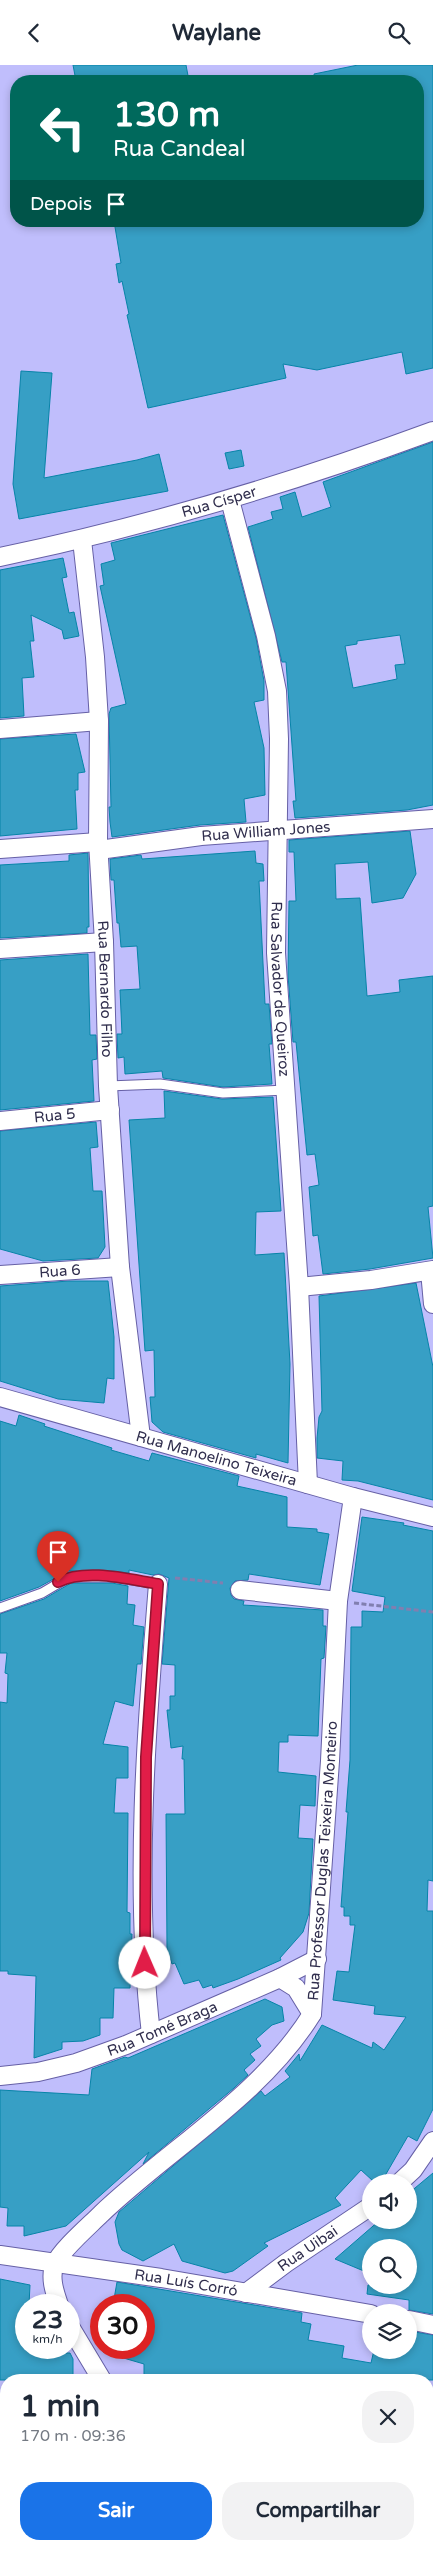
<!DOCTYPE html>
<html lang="pt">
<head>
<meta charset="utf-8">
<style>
  :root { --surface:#fff; --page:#f2f2f3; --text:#1f2937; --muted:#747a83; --accent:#1a73e8 }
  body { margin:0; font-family:"Varela Round",sans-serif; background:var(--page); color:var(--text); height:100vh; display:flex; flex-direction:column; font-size:19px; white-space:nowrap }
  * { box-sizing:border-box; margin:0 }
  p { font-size:16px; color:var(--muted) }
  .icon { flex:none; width:28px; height:28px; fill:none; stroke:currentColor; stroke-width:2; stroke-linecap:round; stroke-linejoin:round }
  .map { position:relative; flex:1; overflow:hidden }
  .drawer { position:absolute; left:0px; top:2309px; width:434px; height:176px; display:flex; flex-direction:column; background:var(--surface); border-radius:20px 20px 0 0; box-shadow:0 2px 8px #0003 }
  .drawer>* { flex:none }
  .top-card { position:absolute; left:10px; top:10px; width:414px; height:152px; border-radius:20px; box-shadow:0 2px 8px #0003; background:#00695c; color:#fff; overflow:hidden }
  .fabs { position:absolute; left:362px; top:2109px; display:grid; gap:10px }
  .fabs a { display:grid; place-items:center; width:55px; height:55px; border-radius:50%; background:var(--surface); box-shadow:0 2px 8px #0003; font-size:25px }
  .speed { position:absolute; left:15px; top:2229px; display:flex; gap:10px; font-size:25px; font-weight:700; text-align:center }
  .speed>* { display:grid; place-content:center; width:65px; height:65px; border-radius:50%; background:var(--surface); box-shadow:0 2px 8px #0003; line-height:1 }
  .speed small { font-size:12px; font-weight:400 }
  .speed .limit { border:8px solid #d22; background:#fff; color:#111 }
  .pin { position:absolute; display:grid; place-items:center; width:42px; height:42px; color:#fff; margin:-51px -21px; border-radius:50% 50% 50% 0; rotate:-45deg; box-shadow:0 0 5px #0007 }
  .pin .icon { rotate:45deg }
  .me { position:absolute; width:55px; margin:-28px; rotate:359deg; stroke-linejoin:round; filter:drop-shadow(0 0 4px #0008) }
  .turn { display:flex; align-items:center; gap:18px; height:105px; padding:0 20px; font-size:22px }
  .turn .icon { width:65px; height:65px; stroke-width:2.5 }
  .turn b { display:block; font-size:35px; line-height:42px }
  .then { display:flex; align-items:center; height:48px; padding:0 20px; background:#0003; gap:10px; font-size:19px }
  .round { display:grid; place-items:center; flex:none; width:52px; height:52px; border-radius:20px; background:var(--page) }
  .summary { display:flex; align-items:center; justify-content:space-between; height:85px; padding:0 20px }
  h1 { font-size:30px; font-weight:700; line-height:38px }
  .button { display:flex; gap:10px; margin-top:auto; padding:10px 20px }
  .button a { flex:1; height:58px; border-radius:20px; background:var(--accent); color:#fff; font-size:20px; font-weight:700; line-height:58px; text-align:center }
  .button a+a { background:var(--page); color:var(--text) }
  header { display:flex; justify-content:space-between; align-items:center; height:65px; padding:0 20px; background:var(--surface); font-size:22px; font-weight:700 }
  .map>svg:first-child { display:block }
  .building { fill:#379fc5; stroke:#0784a8; fill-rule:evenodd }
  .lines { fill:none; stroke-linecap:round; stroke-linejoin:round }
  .service-casing { stroke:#6660a6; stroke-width:11 }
  .minor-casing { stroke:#6660a6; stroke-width:20 }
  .path { stroke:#817fb0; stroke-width:3; stroke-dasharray:5 2.5; stroke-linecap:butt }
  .service { stroke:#fff; stroke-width:9 }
  .minor { stroke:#fff; stroke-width:18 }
  .route-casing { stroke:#92132f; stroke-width:12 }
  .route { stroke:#e11d48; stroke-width:9 }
  .labels { text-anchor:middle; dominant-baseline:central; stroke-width:4.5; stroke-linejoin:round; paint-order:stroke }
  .street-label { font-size:15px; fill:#302e4d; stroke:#c0befc }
</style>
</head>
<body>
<header><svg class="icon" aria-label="back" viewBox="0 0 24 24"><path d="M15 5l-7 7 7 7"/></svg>Waylane<svg class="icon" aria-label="search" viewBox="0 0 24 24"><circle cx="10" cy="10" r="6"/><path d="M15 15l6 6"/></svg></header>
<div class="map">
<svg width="433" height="2484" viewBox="0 0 433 2484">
  <rect width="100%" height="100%" fill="#c0befc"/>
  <path class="building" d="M73,0H186L189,16H76Z
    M358,0H433V303L406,309L402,287L317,305L283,299L286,313L148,343L127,250L129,249L122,216L119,218L116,199L121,198L114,156H418V16H315L314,9Z
    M21,306L52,308L44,413L137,395L159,389L168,426L19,454L13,419Z
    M433,377V740L407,745L295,753L293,736H296L295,722L286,597H282L248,462L273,454L271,447L283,444L280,432L295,427L302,452L331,442L323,417ZM400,570L405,599L395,600L397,614L353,623L345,581L357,579V576Z
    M241,385L244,401L229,404L225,388Z
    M223,450L256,573L264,616V635L254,637L264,683L265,730L244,734L246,757L200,760L112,772L110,757L109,742H111L109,649L111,643L126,639L100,521L104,520L101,499L115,495L111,478Z
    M63,493L67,512L62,513L69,548L74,547L79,571L64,574L62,565L31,550L34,576H30L34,612L22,613L24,651L0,653V505Z
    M76,669L85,707L78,708V725H75L77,764L0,771V674Z
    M410,766L416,809L403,833L372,838L368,797L335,799L336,834L360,833L367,931L400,927L399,915L433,911V1141L428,1142L433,1193L370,1204L323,1209L318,1170L313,1171L309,1122L319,1120L315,1089L307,1090L296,977H293L288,910L289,836H296L294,787H289V775Z
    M255,786L256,798L263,799L264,816H259L265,939H269L272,979H269L272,1019L223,1022L163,1013L162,1006L125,1009L124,992L118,993L117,969H122L120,925L140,924L137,881L121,882L119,858H117L114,815H111L110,794L141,790L142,794Z
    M88,788L89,862H87V868L0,873V800L69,796V790Z
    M88,889L90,970H96L97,994L92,995L94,1036L0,1045V895Z
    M164,1026L222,1034L273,1032L281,1146L256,1147L255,1190L284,1188L290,1299L288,1398L256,1389V1393L163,1367L152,1357L150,1332H155L154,1285L145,1286L129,1055L165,1053Z
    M96,1057L98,1082L90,1083L93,1126H102L105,1182L98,1193L43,1196L0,1184V1066Z
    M69,1216H108L114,1272V1314L107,1313L104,1338L58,1334L0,1316V1221Z
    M416,1218L433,1302V1435L358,1416L342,1415L343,1396L317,1393V1373L319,1352L322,1346L319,1231Z
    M19,1350L45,1359L44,1361L112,1383L111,1385L149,1396L152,1388L239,1411L237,1421L287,1432V1462L317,1464V1467L329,1469L320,1520L249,1509L248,1515L235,1516L230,1523L231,1530L234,1534L244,1536L243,1540L323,1545V1561H326L324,1593L321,1594L318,1671L288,1670V1677H279L278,1707L316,1711L315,1741L300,1740L298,1773L313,1774L309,1848L303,1867L280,1893L281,1895L238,1914L213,1923L212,1920L203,1923L199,1915L184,1919L175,1898L172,1899L167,1883L166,1749H185L184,1694H182L183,1681L171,1683L167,1645H170V1631H175V1600L162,1599L169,1513L159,1509L153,1510L129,1505V1508L112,1506H68L39,1522L0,1536V1356L16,1361Z
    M362,1452L404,1458L403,1460L433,1466V1816L428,1815L427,1846H433V2044L417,2076L408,2071L386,2109L379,2116H373L361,2105L335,2133L341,2140L264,2178L268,2181L233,2206L225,2208L182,2196L174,2179L143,2196L122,2185L119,2179L115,2157L119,2147L261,2026L265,2031L290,2012L285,2006L299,1989L300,1996L322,1960L372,1983L373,1977L384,1985L406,1952L374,1949L375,1941L333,1935L337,1906L349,1907L355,1860H350V1851H344V1842H341L348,1747H346L350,1695L351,1562H362V1546L383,1547L385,1532L352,1526Z
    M71,1518H112L128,1521L127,1539L135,1540L133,1560L144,1562L141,1599H137L133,1641L115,1636L103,1679L128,1682V1713H116L114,1748H128L127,1847L130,1848V1869H132L130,1923H114L113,1953H100V1970L83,1976L62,1977V1984L34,1993L36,1911L8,1909V1906H0V1637L7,1638L8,1609L5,1608L7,1588H0V1549L44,1534Z
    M265,1934L282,1942L284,1956L272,1960L256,1974L261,1981L250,1989L255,1995L244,2005L248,2010L234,2023L143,2099L149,2087L66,2161L24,2171V2161H7L8,2143L0,2142V2025L89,2030L92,2004L125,1992L128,1993Z
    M433,2108V2249L409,2245V2235L367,2229L368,2220H409V2182H371V2209L335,2194L380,2155H409V2128Z
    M0,2214L30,2220L29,2240H26V2282H42V2288H70L73,2294V2315H0Z
    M117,2217L302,2248L301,2257L311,2259L308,2275L344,2281L342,2293L371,2298L374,2285H409V2266L433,2270V2315H263L242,2311V2315H144V2299L103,2287L104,2282H144V2240H113Z"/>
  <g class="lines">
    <g class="service-casing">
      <path id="service" d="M108,1021L160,1019L223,1028L286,1025
        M0,1543L42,1528L69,1512H112L158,1519"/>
    </g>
    <g class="minor-casing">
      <g id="minor">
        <path id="s1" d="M230,435L266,571L277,626L279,674L276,888L299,1222L308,1419"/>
        <path id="s2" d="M82,475L95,592L99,656L98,777L104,877L108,1021L120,1202L141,1372"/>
        <path id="s3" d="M0,492C148,461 292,418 433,366"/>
        <path d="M0,664L99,656"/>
        <path d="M0,784L98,777"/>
        <path id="s4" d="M99,785L201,771L433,754"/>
        <path d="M0,884L104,877"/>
        <path id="s5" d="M0,1056L110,1045"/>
        <path d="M430,1206L433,1239"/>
        <path id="s6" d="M0,1210L120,1202"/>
        <path d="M299,1222L371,1215L433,1205"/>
        <path id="s7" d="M0,1332L353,1432L433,1452"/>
        <path d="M240,1525L338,1536"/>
        <path d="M280,1913L296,1923L312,1949"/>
        <path d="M151,1969C134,1822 146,1666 158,1519"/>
        <path id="s8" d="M0,2011L38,2007L76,1998L126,1980L280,1913L317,1894"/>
        <path d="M399,2118L413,2105L433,2076"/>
        <path id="s9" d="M0,2190L161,2213L371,2249"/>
        <path id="s10" d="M246,2228L286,2198L371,2141"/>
        <path id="s11" d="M59,2240C55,2228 49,2212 55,2199C61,2185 89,2161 101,2149C169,2084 262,2030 312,1949L330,1696L338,1536L353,1432"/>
        <path d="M409,2255L433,2260"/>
        <path d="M69,2260L102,2315"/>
        <path d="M0,2361L6,2362"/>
        <path d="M428,2432L433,2433"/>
        <path d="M100,2484L101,2479"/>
      </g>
    </g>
    <path class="path" d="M175,1513L223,1518
      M354,1538L433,1547"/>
    <use href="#service" class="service"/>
    <use href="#minor" class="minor"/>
  </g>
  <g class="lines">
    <g class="route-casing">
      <path id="route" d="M58,1517C86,1503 127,1514 158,1519L146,1692L145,1898"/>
    </g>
    <use href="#route" class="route"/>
  </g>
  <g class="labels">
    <g class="street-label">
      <text stroke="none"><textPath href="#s3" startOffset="226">Rua Císper</textPath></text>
      <text stroke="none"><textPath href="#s4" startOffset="168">Rua William Jones</textPath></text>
      <text stroke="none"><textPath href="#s2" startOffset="450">Rua Bernardo Filho</textPath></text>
      <text stroke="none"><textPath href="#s1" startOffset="495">Rua Salvador de Queiroz</textPath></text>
      <text stroke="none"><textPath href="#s5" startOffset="55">Rua 5</textPath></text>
      <text stroke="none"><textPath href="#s6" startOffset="60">Rua 6</textPath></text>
      <text stroke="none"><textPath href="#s7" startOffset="225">Rua Manoelino Teixeira</textPath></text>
      <text stroke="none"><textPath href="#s11" startOffset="556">Rua Professor Duglas Teixeira Monteiro</textPath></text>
      <text stroke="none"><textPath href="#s8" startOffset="170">Rua Tomé Braga</textPath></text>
      <text stroke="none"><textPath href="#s10" startOffset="76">Rua Uibai</textPath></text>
      <text stroke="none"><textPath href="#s9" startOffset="188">Rua Luís Corró</textPath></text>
    </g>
  </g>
</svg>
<div class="fabs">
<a><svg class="icon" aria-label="sound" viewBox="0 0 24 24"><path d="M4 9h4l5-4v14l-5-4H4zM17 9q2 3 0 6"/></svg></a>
<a><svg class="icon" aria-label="search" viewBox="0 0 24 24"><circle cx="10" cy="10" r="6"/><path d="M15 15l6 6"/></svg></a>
<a><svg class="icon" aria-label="layers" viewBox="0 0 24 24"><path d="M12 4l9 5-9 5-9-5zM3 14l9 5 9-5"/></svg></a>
</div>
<div class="speed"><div>23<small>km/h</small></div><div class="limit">30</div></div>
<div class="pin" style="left:58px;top:1517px;background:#d93025"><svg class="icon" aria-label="arrive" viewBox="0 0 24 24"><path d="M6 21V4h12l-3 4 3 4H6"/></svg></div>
<svg class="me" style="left:145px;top:1898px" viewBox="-20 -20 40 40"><circle r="19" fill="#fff"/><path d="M0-13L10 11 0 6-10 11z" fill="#e11d48"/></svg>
<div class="top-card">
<div class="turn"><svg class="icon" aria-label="left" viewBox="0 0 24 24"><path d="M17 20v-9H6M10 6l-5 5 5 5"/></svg><div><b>130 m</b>Rua Candeal</div></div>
<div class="then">Depois<svg class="icon" aria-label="arrive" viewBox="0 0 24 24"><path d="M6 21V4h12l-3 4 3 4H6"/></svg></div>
</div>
<section class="drawer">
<div class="summary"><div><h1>1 min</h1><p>170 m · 09:36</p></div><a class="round"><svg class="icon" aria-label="close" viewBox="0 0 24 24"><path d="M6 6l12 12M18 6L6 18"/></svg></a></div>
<div class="button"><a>Sair</a><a>Compartilhar</a></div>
</section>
</div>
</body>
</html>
